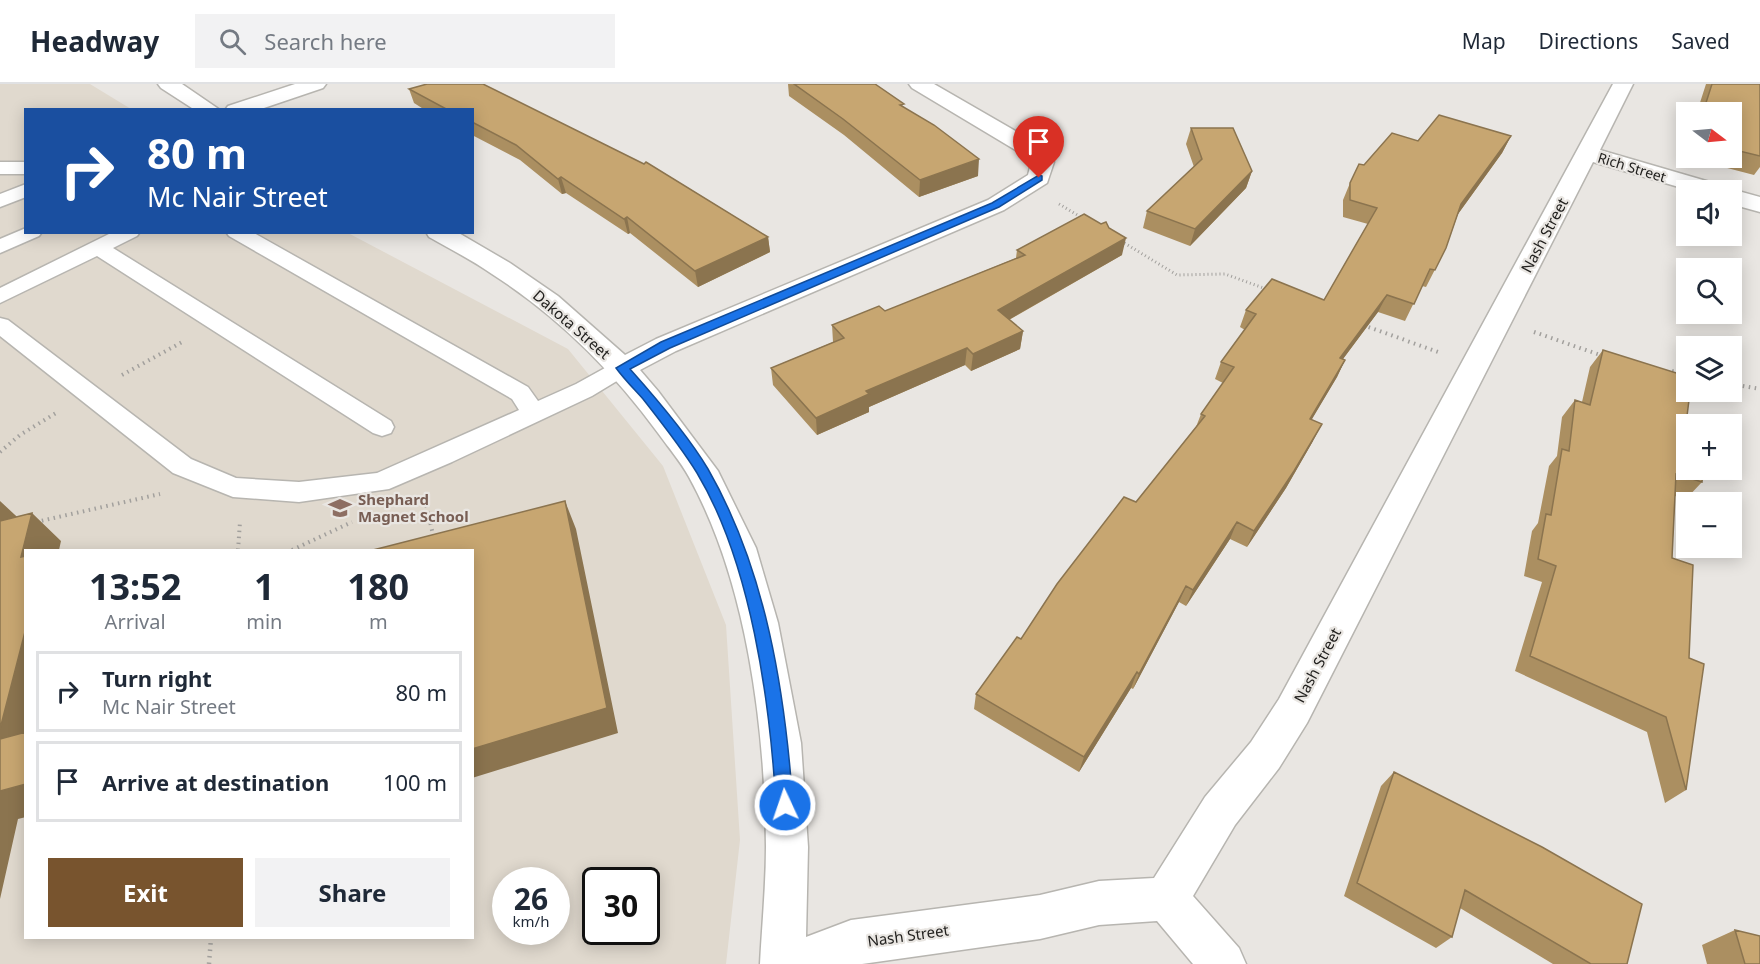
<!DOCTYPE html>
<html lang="en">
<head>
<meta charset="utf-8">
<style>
  :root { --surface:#fff; --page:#f2f2f3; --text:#1f2937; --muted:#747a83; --line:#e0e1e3; --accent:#78542e }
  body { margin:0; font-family:"Noto Sans",sans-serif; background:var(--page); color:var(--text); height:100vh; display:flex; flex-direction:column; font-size:22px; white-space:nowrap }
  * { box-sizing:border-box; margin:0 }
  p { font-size:20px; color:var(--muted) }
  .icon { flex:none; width:33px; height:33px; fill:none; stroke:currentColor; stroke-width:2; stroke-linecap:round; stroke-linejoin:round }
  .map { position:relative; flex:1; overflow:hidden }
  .side { position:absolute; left:24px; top:465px; width:450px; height:390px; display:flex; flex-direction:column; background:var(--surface); border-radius:0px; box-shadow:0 3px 15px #0003 }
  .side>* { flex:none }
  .top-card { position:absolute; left:24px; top:24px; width:450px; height:126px; border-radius:0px; box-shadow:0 3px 15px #0003; background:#1a4fa0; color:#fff; overflow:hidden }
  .needle { width:39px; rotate:106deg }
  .controls { position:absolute; left:1676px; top:18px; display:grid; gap:12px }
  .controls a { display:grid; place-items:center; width:66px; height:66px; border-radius:0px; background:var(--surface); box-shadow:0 3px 15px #0003; font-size:30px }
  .speed { position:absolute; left:492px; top:783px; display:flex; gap:12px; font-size:30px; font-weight:700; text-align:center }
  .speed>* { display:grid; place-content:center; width:78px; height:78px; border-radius:50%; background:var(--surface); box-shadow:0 3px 15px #0003; line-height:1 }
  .speed small { font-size:15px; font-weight:400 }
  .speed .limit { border:3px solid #111; border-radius:9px; background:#fff; color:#111 }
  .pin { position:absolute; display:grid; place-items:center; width:51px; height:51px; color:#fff; margin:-62px -26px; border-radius:50% 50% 50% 0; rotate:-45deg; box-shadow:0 0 6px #0007 }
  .pin .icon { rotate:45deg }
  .me { position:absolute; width:66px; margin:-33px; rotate:357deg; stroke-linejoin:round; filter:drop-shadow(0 0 4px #0008) }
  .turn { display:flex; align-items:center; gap:21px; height:126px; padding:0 24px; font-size:27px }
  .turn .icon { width:78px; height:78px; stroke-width:2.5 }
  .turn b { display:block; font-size:42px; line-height:51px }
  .eta { display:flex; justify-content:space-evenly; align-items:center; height:102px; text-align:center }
  .eta b { font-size:36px; font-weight:700; line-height:42px }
  .primary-button { display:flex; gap:12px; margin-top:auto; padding:12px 24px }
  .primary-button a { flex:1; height:69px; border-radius:0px; background:var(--accent); color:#fff; font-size:24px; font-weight:700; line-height:69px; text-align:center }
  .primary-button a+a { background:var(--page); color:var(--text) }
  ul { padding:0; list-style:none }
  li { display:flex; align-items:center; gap:18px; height:81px; margin:0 12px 9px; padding:0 12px; border:3px solid var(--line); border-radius:0px }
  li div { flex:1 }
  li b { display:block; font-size:22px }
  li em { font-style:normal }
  header { display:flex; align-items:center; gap:36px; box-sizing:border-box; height:84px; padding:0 30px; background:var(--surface); border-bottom:2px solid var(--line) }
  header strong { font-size:28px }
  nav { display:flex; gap:33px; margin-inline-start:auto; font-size:21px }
  .search { width:420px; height:54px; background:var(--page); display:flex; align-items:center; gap:15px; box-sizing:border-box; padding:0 21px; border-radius:0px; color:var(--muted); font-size:22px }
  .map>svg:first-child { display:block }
  .built { fill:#e0d9ce; fill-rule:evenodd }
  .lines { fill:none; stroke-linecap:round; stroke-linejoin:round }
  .lane-casing { stroke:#b7b5b0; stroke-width:3 }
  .street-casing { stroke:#b7b5b0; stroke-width:3 }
  .path-far2 { stroke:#a2a09d; stroke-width:3; stroke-dasharray:1 3; stroke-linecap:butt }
  .path-far1 { stroke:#a2a09d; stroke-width:4; stroke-dasharray:1.5 4.5; stroke-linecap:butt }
  .path { stroke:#a2a09d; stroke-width:4.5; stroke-dasharray:1.5 5; stroke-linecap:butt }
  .lane { fill:#fff; fill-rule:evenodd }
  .street { fill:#fff; fill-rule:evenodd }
  .wall { fill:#ab8f61 }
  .shaded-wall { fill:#8b744f }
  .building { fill:#c7a671; stroke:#8b744f; stroke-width:1.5 }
  .route { fill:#1a73e8; stroke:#114b97; stroke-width:1.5 }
  .labels { text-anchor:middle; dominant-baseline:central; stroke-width:4.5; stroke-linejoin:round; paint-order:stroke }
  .far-street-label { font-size:14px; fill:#22211f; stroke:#e9e6e2 }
  .street-label { font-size:15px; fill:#22211f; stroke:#e9e6e2 }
  .education-label { font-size:15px; font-weight:bold; fill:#785e54; stroke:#e9e6e2; text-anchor:start }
</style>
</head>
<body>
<header>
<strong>Headway</strong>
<div class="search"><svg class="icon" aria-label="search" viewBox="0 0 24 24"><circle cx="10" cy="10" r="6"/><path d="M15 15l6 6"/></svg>Search here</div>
<nav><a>Map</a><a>Directions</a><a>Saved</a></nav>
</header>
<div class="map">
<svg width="1760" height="880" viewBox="0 0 1760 880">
  <rect width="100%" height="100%" fill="#e9e6e2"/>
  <path class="built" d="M0,0H90L131,25L26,26V148L348,149L568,265L663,382L726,541L740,756L726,880H0ZM26,466H472V854H26ZM506,796H556V848H506ZM596,796H646V848H596Z"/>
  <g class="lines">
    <g class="lane-casing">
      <path id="lane" d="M0,78H26V90H0Z
        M26,100V113L0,123V110Z
        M26,144V148H42L39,152L0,169V155Z
        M113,148H140L137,152L113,164L391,337L394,343L391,349L382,352L373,349L97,172L0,219V204Z
        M226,148H252L528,303L538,317L576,300L614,279L622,276L630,279L634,284L630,289L592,312L452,378L389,405L299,418L233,413L173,389L0,252V234L8,236L191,375L236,394L299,398L377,389L519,326L512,315L229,152Z"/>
    </g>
    <g class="street-casing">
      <path id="street" d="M158,0H182L220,26H195L161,4Z
        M295,0H326L323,4L258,26H225L228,22Z
        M909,0H934L1038,60L1054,78L1047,99L1004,126L676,267L640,286L658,307L718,387L756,464L778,539L801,659L808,763L806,853L851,836L1040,811L1099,797L1154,794L1205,713L1251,658L1279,615L1613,0H1633L1600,66L1720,101L1724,106H1689L1593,78L1307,639L1279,684L1235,741L1193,812L1239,864L1246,880H1193L1157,837L1099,841L1040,855L862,880H760C762,841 766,801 766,762C765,643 747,498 689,393C681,378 668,363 658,349C613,287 556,231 492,190C472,176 450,165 429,153L426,148H457L510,179L558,212L625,271L656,255L988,116L1028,91L1031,79L1022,70L912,4Z
        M1731,105L1760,113V128L1731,120V106H1725Z"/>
    </g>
    <path class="path-far2" d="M1059,120L1084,135
      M1121,157L1177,191L1225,190L1269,206"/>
    <path class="path-far1" d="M1363,241L1438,268
      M1534,248L1603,272
      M1672,287L1686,291
      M122,291L184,257
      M1731,300L1760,305
      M0,368L20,351L56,329
      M425,416L434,455
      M36,438L160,410
      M238,466L240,438
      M292,466L352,438"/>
    <path class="path" d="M209,880L211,854"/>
    <use href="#lane" class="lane"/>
    <use href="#street" class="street"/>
  </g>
  <path class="wall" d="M427,0H483L644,80L646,78L768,153L770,168L698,203L630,149L628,150L566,109L562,110L520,76L472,51V26H425L414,19L409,5Z
    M788,0H875L904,23L978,92L919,113L844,51L789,12Z
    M1706,0H1760V83L1754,91L1689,74H1731V28H1697Z
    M1191,44L1252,87L1246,104L1190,162L1143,144L1147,127L1194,83L1186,60Z
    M1511,52L1502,69L1458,130L1446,164L1426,203L1422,202L1405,237L1378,228L1343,275L1345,276L1337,293L1311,336L1313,357L1286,404L1247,463L1230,455L1186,522L1179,518L1133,605L1131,604L1079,688L974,625L976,610L1136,418L1196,343L1201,330L1223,299L1215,295L1221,278L1245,246L1240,243L1246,226L1324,216L1368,140L1343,133V116L1350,99L1364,81L1418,57Z
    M1686,62V73L1683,72Z
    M1017,166L1122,171L1009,236L1023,247L1020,265L971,287L965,281L869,323V328L817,351L773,301L771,284L833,258L832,241L885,227L1016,174Z
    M1603,266L1686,340V386L1702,398L1686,415L1675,412L1672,474L1689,574L1686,706L1665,719L1647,648L1515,587L1542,498L1524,492L1532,447L1538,439L1549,382L1557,372L1562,333L1575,316L1582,318L1590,283Z
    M1394,688L1627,880H1553L1460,824L1452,853L1436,864L1344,812L1381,702Z
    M1735,846L1760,880H1707L1702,861Z"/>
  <path class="shaded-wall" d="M1511,52L1502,69L1453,137L1461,120Z
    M979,75L978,92L919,113L920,96Z
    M1252,87L1246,104L1190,162L1195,145Z
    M561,93L566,109L562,110L558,95Z
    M627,133L630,149L628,150L624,135Z
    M768,153L770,168L698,203L695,187Z
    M1126,154L1122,171L996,243L998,226Z
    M1387,211L1378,228L1331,291L1340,274Z
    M1023,247L1020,265L971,287L973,270Z
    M967,264L965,281L869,323V328L817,351L816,334L866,307Z
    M1345,276L1337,293L1302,352L1310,335Z
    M1322,340L1313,357L1286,404L1247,463L1254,447Z
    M0,417L28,443L32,429L61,457L59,466H26V478L21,473L0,446Z
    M565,417L576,445L618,649L472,694V665Z
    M1237,438L1230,455L1186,522L1193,506Z
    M1186,502L1179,518L1133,605L1139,590Z
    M26,544V675L0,658V645Z
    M1137,588L1131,604L1079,688L1084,673Z
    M26,700V733L18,735L0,815V707Z"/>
  <path class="building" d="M427,0H483L644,80L646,78L768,153L695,187L627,133L624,135L561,93L558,95L516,61L472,38V26H448L409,5Z
    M794,0H875L904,20L900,21L934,41L979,75L920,96L843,35Z
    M1712,0H1760V72L1731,65V28H1703Z
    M1439,31L1511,52L1461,120L1446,164L1435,186L1430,185L1414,220L1387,211L1340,274L1345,276L1310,335L1322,340L1294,387L1254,447L1237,438L1193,506L1186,502L1139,590L1137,588L1084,673L976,610L1017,553L1021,555L1057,500L1124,413L1136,418L1205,332L1201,330L1234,283L1221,278L1256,230L1246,226L1272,195L1324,216L1377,124L1350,116V99L1359,80L1364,81L1392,49L1418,57Z
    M1191,44H1233L1252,87L1195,145L1147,127L1202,75Z
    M1084,130L1101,140L1106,138L1109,144L1126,154L998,226L1023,247L973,270L967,264L866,307L869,310L816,334L771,284L844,254L832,241L879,222L885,227L1025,171L1017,166Z
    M1603,266L1686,292V308H1690L1686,340V386H1703L1702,398L1676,390L1672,474L1693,481L1689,574L1704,580L1686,706L1666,633L1530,572L1556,482L1538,475L1546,430L1551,431L1562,365L1569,367L1575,316L1590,321Z
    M565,417L607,624L472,665V466H373Z
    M32,429L21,473L26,472V544L0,645V437Z
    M26,648V700L0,707V655Z
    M1394,688L1542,763L1642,820L1627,880H1591L1465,806L1452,853L1357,799Z
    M1735,846L1760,852V880H1745Z"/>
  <path class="route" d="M1039,91L1042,92V96L999,123L670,264L630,285C655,313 689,353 708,385C766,486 785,607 793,721L791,727L785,729L779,727L776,721C770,617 751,479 697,389C681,363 661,338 643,315C634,305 624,295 616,284L661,258L992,119Z"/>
  <defs>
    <g id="school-bare" transform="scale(1.8)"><path d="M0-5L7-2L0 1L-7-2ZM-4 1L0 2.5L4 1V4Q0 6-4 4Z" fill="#8d6e63" stroke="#e9e6e2" stroke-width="2.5" paint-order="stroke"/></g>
  </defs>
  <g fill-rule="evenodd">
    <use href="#school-bare" x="340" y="424"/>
  </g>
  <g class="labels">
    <g class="far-street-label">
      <text transform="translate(1632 83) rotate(17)">Rich Street</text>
    </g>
    <g class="street-label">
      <text transform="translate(1544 151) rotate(-62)">Nash Street</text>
      <text transform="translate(572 240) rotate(41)">Dakota Street</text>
      <text transform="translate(1317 581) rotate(-62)">Nash Street</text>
      <text transform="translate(908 851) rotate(-8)">Nash Street</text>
    </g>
    <g class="education-label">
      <text x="358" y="415">Shephard<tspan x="358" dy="17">Magnet School</tspan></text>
    </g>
  </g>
</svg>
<div class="controls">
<a><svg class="needle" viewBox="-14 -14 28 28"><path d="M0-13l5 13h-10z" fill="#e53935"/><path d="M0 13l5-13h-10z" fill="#747a83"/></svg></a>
<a><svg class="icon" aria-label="sound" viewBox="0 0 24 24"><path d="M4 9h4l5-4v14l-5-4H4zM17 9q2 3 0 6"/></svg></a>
<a><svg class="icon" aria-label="search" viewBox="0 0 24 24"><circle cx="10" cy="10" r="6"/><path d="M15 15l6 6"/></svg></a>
<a><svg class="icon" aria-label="layers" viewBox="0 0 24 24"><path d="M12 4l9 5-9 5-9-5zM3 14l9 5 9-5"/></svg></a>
<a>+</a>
<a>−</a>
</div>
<div class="speed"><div>26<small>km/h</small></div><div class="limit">30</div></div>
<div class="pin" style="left:1039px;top:94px;background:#d93025"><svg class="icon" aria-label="arrive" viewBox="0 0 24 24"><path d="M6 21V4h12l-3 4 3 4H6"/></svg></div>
<svg class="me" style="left:785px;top:721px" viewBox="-20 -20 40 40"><circle r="17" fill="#1a73e8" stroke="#fff" stroke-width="3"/><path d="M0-11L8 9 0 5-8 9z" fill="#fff"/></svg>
<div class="top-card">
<div class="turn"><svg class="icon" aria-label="right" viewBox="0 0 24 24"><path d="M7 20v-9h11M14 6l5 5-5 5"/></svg><div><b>80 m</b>Mc Nair Street</div></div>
</div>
<section class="side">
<div class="eta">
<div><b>13:52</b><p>Arrival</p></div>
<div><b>1</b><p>min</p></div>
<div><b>180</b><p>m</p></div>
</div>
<ul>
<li><svg class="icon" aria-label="right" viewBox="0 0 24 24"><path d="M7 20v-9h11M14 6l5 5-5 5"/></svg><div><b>Turn right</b><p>Mc Nair Street</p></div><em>80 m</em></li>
<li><svg class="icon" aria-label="arrive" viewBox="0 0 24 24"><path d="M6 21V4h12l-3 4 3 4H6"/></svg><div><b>Arrive at destination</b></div><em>100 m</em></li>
</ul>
<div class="primary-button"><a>Exit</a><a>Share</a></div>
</section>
</div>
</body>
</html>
